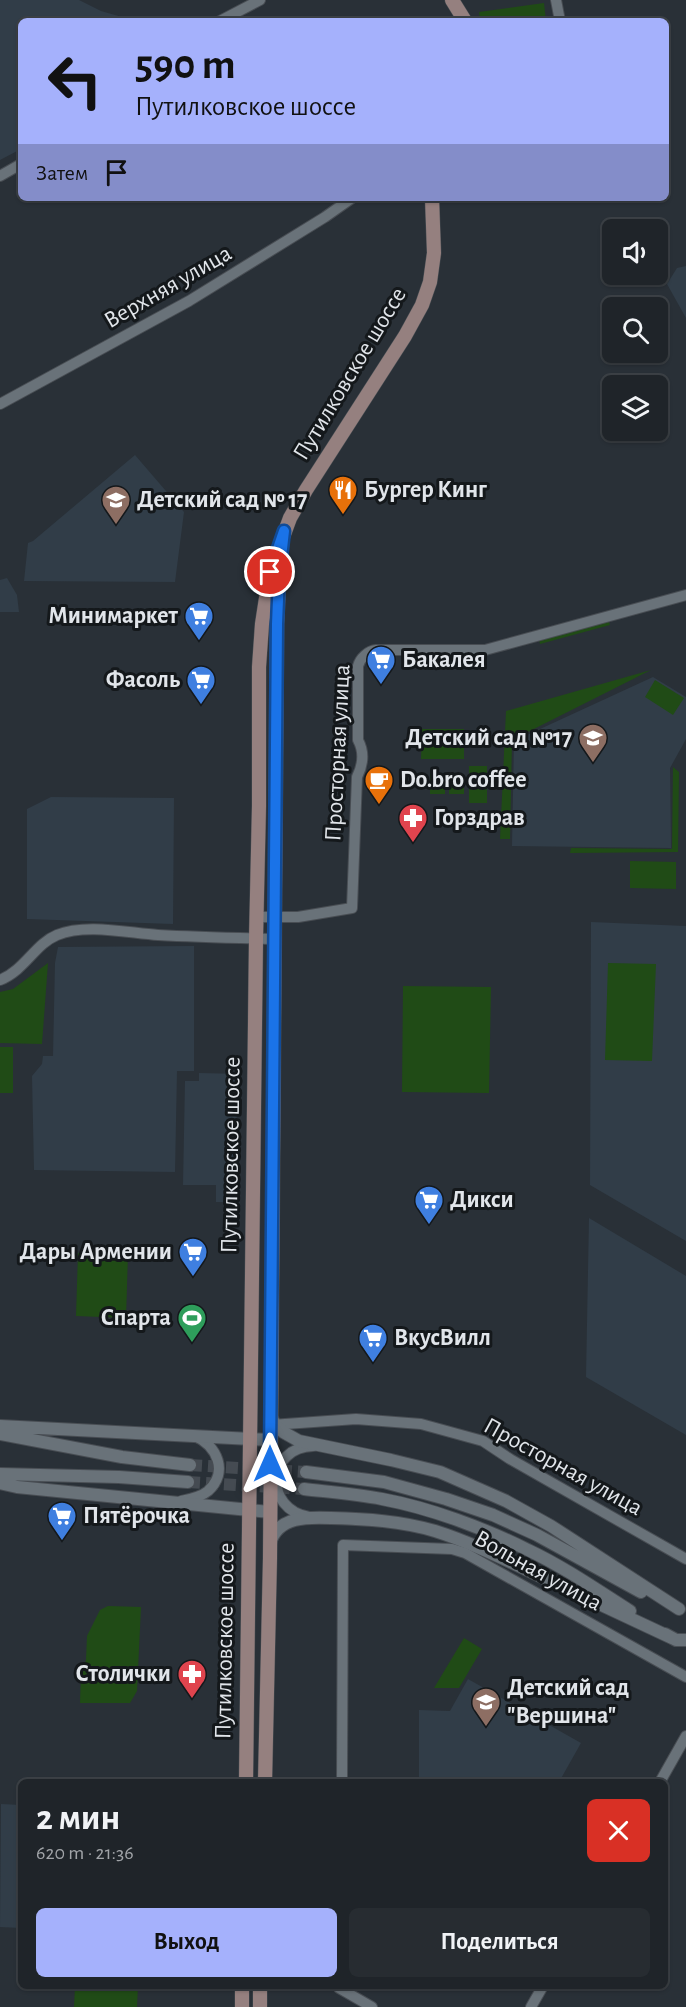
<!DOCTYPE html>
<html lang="ru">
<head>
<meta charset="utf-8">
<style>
  :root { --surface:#1f2429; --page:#272c31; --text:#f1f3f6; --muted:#a1a4a8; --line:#3c4146; --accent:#a5b1fc }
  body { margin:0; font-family:"Alegreya Sans",sans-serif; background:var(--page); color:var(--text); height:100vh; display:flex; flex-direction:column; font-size:22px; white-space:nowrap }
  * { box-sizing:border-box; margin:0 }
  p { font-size:20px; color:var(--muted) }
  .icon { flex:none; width:33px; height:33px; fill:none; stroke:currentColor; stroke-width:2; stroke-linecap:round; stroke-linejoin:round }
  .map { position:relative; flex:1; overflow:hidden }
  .sheet { position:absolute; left:18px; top:1779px; width:650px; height:210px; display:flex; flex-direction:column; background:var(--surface); border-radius:9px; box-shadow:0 2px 4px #0004,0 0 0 2px var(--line) }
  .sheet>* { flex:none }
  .top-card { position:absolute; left:18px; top:18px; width:651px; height:183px; border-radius:9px; box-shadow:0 2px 4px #0004,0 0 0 2px var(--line); background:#a5b1fc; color:#111; overflow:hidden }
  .controls { position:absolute; left:602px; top:219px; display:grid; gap:12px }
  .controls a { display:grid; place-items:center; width:66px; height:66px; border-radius:9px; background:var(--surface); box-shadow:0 2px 4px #0004,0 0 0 2px var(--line); font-size:30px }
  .pin { position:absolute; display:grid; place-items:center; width:51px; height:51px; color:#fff; margin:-26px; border:3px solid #fff; border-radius:50%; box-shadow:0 2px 6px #0007 }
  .me { position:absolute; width:66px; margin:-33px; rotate:0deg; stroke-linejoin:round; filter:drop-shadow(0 0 4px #0008) }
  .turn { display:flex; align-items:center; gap:21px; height:126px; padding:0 18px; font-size:27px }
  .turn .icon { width:78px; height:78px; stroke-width:2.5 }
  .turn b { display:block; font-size:42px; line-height:51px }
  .then { display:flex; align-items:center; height:57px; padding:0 18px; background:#0003; gap:12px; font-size:22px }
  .round { display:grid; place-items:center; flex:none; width:63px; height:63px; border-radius:9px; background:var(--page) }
  .headline { display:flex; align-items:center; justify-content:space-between; height:102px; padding:0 18px }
  h1 { font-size:36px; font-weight:600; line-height:45px }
  .action { display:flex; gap:12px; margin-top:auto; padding:12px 18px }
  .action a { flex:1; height:69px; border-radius:9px; background:var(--accent); color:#111; font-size:24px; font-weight:600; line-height:69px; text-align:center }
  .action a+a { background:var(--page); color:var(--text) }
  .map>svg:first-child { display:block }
  .built { fill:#313d48 }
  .green { fill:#204b16 }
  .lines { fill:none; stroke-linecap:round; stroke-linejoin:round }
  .tertiary-tunnel { stroke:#454b52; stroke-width:12; stroke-dasharray:12 6; stroke-linecap:butt }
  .minor-casing { stroke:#484d53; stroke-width:12 }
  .tertiary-casing { stroke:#484d53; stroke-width:14 }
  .secondary-casing { stroke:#484d53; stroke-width:15 }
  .minor { stroke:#697279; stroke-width:10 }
  .tertiary { stroke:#697279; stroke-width:12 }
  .secondary { stroke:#95807f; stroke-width:14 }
  .route-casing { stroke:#114b97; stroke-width:15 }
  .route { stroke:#1a73e8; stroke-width:10 }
  .labels { text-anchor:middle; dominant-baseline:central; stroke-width:6; stroke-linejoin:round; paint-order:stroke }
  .street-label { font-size:24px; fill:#e1e5ea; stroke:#14181b }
  .poi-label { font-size:24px; font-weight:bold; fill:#e1e5ea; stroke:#14181b; text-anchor:start }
</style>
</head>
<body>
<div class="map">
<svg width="686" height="2007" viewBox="0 0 686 2007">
  <rect width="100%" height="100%" fill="#293037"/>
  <path class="built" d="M0,0H79L101,11L136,21H21V149L0,160Z
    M686,266V318L667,284L677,268Z
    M135,455L184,512L175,582L24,581L28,543L33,541Z
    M7,578L17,595L19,612H0V580Z
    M653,677L686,697V739L670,768L671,848L512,846L514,741Z
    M51,797L174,798L173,924L27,919V809Z
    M591,922L686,926V1241L590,1185Z
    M194,946V1071H177L175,1172L34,1170L32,1076L42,1064L43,1056H53L55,963L58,947Z
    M199,1073L241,1074L240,1090L237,1091L236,1202H216V1185H183L185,1081H199Z
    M589,1218L686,1276V1435L586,1377Z
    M468,1679L581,1743L559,1782H419V1710L450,1711Z
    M1,1804L21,1805V1928L0,1927Z"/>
  <path class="green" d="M544,3L546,21H480L479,12Z
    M608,619L610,625L540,644L539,639Z
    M651,670L512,740L510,839H500L506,711Z
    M655,680L684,698L673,715L645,697Z
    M422,729H464V759H421Z
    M469,766H487V803H469Z
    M673,767L679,772L678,852L570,853L571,848L672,849Z
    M430,774H445V794H430Z
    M449,774H464V794H449Z
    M630,861L676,862V889L630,888Z
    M48,963L42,1044L0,1043V992L13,989Z
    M608,963L656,964L652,1061L605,1060Z
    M403,986L491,987L489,1093L402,1092Z
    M0,1047H13V1093H0Z
    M78,1253L128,1254L126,1318L76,1316Z
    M108,1606L141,1607L137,1691L130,1703H80L81,1672L86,1660L87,1636L100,1610Z
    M464,1638L482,1649L459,1688H434Z
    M75,1986H138L137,2007H74Z"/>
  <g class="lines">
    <path class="tertiary-tunnel" d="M190,1465L306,1472
      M188,1482L304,1489"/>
    <g class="minor-casing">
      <path id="minor" d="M556,0L560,21
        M220,21L260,0
        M0,176L21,164
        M0,404L189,301L325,217L352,198
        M256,917H298L352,908L357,777C363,765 365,753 358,740V666C360,658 368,651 376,650H485L686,595
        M0,980C25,970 35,944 57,935C86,923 128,933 158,935C196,937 235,938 273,939
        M271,1425L356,1419L421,1424L483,1441L510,1459L686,1559
        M181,1501C190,1499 201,1497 208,1491C229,1472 217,1446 195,1436
        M309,1517C263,1509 267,1447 313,1446
        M342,1782L343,1545L452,1549L465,1553L686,1677
        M660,1782L686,1736
        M339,1986V1988L372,2007
        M531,2007L543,1986"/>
    </g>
    <g class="tertiary-casing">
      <path id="tertiary" d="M270,1415L276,1426L283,1432L299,1441L391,1460L440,1472L506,1501L551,1526L679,1609
        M0,1426L270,1440
        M0,1434L122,1457L190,1465
        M306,1472L384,1482L446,1499L493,1515L537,1535L641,1592
        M0,1474L119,1477L188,1482
        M0,1483L17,1487L270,1512
        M304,1489C330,1492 356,1494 382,1499C430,1508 484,1528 528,1550C564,1567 597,1590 630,1611
        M270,1543C278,1516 308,1517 331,1518C366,1519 401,1521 435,1531C473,1543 508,1561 544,1578C586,1598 629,1618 672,1638
        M665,1634L676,1640H686"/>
    </g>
    <g class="secondary-casing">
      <path id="secondary" d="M452,0L465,21
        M246,1782L256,939L259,806V667L262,624L270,572L290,518L306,490L405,336L422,305L430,282L434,253L432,198
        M265,1782L270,1558L277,624L280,563
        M242,2007V1986
        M260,2007V1986"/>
    </g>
    <use href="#minor" class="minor"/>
    <use href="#tertiary" class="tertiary"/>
    <use href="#secondary" class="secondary"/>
  </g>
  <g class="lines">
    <g class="route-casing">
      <path id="route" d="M270,1464L277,624L279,575L284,531L270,572"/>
    </g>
    <use href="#route" class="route"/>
  </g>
  <defs>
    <g id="restaurant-pin" transform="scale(1.5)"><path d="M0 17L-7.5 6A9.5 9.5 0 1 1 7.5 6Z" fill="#e8710a" stroke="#14181b"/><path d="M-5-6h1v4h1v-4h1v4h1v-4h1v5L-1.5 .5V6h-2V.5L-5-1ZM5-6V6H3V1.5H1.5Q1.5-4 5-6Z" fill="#fff"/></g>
    <g id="school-pin" transform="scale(1.5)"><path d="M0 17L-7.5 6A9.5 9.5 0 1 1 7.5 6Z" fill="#8d6e63" stroke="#14181b"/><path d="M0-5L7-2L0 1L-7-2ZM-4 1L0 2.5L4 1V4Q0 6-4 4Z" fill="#fff"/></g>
    <g id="supermarket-pin" transform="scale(1.5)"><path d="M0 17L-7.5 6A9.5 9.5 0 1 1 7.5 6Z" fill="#3f7fe0" stroke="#14181b"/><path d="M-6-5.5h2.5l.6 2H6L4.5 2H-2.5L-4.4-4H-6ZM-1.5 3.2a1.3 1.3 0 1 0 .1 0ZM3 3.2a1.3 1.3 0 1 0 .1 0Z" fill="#fff"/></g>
    <g id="cafe-pin" transform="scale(1.5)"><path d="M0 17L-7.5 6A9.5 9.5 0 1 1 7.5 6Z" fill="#e8710a" stroke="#14181b"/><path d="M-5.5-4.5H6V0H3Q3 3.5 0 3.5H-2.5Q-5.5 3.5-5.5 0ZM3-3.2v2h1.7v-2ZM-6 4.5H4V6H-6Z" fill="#fff"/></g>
    <g id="pharmacy-pin" transform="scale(1.5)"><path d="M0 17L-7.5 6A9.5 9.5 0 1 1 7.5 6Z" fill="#e0444e" stroke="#14181b"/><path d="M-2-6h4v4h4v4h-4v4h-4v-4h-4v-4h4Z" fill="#fff"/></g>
    <g id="stadium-pin" transform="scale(1.5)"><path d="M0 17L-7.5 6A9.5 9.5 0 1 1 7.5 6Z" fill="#2e9e5b" stroke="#14181b"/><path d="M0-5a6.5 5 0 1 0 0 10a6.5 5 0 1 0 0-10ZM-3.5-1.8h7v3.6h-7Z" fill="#fff"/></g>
  </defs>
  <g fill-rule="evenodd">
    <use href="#restaurant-pin" x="343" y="490"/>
    <use href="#school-pin" x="116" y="500"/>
    <use href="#supermarket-pin" x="199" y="616"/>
    <use href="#supermarket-pin" x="381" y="660"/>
    <use href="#supermarket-pin" x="201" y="680"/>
    <use href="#school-pin" x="593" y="738"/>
    <use href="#cafe-pin" x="379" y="780"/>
    <use href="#pharmacy-pin" x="413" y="818"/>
    <use href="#supermarket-pin" x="429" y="1200"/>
    <use href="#supermarket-pin" x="193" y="1252"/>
    <use href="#stadium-pin" x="192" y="1318"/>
    <use href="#supermarket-pin" x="373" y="1338"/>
    <use href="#supermarket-pin" x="62" y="1516"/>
    <use href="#pharmacy-pin" x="192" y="1674"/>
    <use href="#school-pin" x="486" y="1702"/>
  </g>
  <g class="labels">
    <g class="street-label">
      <text transform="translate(168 287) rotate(-30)">Верхняя улица</text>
      <text transform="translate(350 374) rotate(-59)">Путилковское шоссе</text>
      <text transform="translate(338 753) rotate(-87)">Просторная улица</text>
      <text transform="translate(231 1155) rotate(-89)">Путилковское шоссе</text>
      <text transform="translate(563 1467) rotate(29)">Просторная улица</text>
      <text transform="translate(538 1571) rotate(29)">Вольная улица</text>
      <text transform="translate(225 1641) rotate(-89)">Путилковское шоссе</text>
    </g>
    <g class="poi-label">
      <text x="364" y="490">Бургер Кинг</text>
      <text x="137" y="500">Детский сад № 17</text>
      <text x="178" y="616" text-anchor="end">Минимаркет</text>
      <text x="402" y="660">Бакалея</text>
      <text x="180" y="680" text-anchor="end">Фасоль</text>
      <text x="572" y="738" text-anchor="end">Детский сад №17</text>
      <text x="400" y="780">Do.bro coffee</text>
      <text x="434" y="818">Горздрав</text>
      <text x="450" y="1200">Дикси</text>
      <text x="172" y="1252" text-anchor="end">Дары Армении</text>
      <text x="171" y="1318" text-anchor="end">Спарта</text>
      <text x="394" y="1338">ВкусВилл</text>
      <text x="83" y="1516">Пятёрочка</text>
      <text x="171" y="1674" text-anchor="end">Столички</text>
      <text x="507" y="1688">Детский сад<tspan x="507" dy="28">"Вершина"</tspan></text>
    </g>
  </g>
</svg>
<div class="controls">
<a><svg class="icon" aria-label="sound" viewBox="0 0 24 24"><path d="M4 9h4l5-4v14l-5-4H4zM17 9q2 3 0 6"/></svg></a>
<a><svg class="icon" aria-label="search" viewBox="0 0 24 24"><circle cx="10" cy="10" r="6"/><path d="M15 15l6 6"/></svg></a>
<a><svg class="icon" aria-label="layers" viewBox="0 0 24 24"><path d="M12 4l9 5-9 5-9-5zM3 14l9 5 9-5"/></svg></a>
</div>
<div class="pin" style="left:270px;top:572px;background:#d93025"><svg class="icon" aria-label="arrive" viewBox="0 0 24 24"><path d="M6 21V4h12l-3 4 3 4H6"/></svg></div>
<svg class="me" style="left:270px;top:1464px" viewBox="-20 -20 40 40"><path d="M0-17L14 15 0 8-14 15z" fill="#1a73e8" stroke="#fff" stroke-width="4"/></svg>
<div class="top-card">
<div class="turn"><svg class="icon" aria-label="left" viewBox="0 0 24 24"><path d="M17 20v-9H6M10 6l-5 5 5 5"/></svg><div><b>590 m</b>Путилковское шоссе</div></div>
<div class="then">Затем<svg class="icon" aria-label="arrive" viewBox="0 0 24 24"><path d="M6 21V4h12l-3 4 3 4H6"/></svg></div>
</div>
<section class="sheet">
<div class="headline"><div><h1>2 мин</h1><p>620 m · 21:36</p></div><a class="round" style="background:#d93025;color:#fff"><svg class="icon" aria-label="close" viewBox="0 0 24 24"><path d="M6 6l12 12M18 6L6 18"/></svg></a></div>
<div class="action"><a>Выход</a><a>Поделиться</a></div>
</section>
</div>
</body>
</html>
